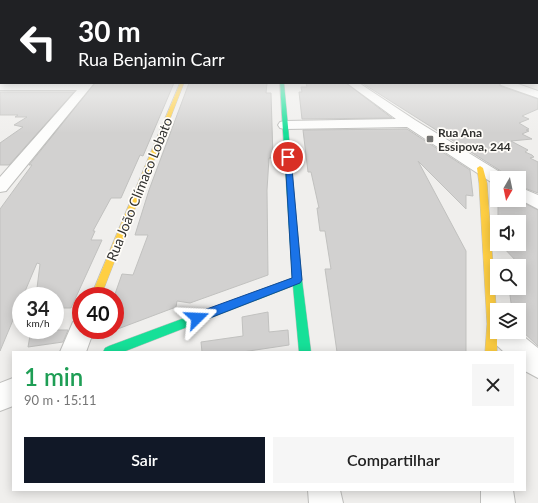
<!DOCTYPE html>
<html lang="pt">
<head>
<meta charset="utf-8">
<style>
  :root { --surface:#fff; --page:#f6f6f6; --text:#222; --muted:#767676; --accent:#111827 }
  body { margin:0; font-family:Lato,sans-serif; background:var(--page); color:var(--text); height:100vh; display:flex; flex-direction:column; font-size:15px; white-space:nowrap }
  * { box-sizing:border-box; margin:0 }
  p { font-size:13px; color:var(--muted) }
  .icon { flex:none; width:22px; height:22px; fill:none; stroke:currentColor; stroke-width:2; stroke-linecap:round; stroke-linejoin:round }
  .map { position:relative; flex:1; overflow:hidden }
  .details { position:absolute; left:12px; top:351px; width:514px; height:140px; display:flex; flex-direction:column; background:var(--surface); border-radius:0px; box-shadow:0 2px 10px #0003 }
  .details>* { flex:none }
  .top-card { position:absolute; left:0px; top:0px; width:538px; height:84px; box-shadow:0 2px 10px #0003; background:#202124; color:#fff; overflow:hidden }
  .needle { width:26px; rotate:189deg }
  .fabs { position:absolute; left:490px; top:171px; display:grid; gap:8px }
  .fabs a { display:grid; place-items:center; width:36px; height:36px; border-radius:0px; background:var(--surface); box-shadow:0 2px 10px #0003; font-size:20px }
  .speed { position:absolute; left:12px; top:287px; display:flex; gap:8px; font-size:20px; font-weight:700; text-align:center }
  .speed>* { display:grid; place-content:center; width:52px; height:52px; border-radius:50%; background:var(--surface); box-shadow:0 2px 10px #0003; line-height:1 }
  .speed small { font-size:10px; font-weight:400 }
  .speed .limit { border:6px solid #d22; background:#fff; color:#111 }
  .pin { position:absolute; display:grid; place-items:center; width:34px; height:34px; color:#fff; margin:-17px; border:2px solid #fff; border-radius:50%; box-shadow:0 1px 4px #0007 }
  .me { position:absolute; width:44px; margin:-22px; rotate:69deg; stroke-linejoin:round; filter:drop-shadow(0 0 3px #0008) }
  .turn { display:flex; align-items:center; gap:14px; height:84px; padding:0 12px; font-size:18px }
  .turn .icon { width:52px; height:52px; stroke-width:2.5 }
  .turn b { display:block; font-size:28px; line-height:34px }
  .round { display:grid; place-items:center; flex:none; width:42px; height:42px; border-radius:0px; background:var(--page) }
  .summary { display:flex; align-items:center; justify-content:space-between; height:68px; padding:0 12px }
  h1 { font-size:24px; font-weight:600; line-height:30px; color:#1e9e55 }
  .button { display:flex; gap:8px; margin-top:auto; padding:8px 12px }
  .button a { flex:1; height:46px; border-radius:0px; background:var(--accent); color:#fff; font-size:16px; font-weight:600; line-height:46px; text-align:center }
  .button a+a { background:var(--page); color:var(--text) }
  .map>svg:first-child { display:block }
  .building { fill:#d2d1d0; stroke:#c1c1bf }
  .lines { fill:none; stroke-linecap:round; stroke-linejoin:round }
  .street-casing { stroke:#bfbfbd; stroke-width:2 }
  .fast-casing { stroke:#bfbfbd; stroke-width:1 }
  .slow-casing { stroke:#bfbfbd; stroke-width:1 }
  .street { fill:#fdfdfc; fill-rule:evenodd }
  .fast { fill:#16e098; fill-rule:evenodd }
  .slow { fill:#ffcf43; fill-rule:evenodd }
  .route { fill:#1a73e8; stroke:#114b97 }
  .poi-dot { fill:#747472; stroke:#fffdf9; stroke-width:1.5 }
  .labels { text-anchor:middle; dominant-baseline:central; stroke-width:3.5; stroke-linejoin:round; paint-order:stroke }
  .far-poi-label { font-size:12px; font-weight:bold; fill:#31312f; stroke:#fffdf9; text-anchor:start }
  .street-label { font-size:14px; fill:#31312f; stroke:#fffdf9 }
</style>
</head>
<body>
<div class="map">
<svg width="538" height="503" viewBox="0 0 538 503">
  <rect width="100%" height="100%" fill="#f0efed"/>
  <path class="building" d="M95,83H174L143,156L140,155L121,198H111L93,231H95L91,240H102L71,308H55V296H36L40,264L37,263L23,296H21V301L0,351V209L32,165H29Z
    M189,83H267L266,93H271L273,158H269L267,190L268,275L190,303L177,301L176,307L115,330V294L122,274L133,275L148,235H135L149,190Z
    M306,83H346L392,118L302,119L299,92H302L301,87H307Z
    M362,83H499L500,86L538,99V109L522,116L529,119L519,123L529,129L526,130L529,131L522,134L532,139L511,141L528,150L525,152L532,155L534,157L530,158L538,162V193L519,186V178H506L504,173Z
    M0,92H74L9,165H0V143L23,127L14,125L27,117H15L18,115H0Z
    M407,129L470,170L473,196L466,195V209L418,161L466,251V352H337L325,269H331L325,231H320L317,208H319L311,172H308L303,130Z
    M498,200H518L538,210V346L522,331L519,323V310H512L509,288H519V264L500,244H519V222H498Z
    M268,312L269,332L288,330L289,345L242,352H202L201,342L243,336L242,317Z
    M31,330H68L63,342L28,347Z"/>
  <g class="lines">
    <g class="street-casing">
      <path id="street" d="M94,83L6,191L0,192V177L77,90H0V84Z
        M347,83H359L415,120L503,174L505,178H497V183L491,182L407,127L285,129L280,128L278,125L280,122L285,121L396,119Z
        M500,83H515L538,91V98L501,85Z
        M519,187L538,195V209L519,199Z
        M81,319V330H94L86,352H60L73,322Z
        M497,322V332H518L538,348V378L525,371V352H504L491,340L488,332L491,324Z
        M13,378V406L0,411V383Z
        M308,490H340L343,503H309Z
        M481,490H513L515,503H481Z"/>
    </g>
    <g class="fast-casing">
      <path id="fast" d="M280,83H284L302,280L311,352H299L293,286L123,352H103L105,348L109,346L292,278Z"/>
    </g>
    <g class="slow-casing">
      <path id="slow" d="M180,83H184L101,296H91Z
        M480,166L483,168L487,183L497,319V352H485L487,324L479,183L477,168Z"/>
    </g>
    <use href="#street" class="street"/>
    <use href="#fast" class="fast"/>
    <use href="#slow" class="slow"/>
  </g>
  <linearGradient id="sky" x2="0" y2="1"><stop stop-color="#97b2c5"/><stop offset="0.47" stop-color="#f8f8f7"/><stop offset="1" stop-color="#f8f8f7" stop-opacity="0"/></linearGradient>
  <rect width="538" height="133" fill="url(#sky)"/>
  <path class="route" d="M285,156L291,157L302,280L300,283L197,323L193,321L192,318L193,314L292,278Z"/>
  <rect class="poi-dot" x="426" y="135" width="8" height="8" rx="2"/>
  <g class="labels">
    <g class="far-poi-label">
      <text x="438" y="132">Rua Ana<tspan x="438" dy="14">Essipova, 244</tspan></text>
    </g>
    <g class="street-label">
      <text transform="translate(139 189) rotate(-68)">Rua João Clímaco Lobato</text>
    </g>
  </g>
</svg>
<div class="fabs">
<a><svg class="needle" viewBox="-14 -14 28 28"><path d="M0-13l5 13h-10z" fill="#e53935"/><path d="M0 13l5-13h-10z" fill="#767676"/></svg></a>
<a><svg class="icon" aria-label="sound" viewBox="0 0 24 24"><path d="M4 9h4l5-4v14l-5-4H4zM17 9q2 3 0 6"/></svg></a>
<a><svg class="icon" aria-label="search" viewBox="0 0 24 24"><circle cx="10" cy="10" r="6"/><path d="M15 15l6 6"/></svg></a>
<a><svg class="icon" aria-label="layers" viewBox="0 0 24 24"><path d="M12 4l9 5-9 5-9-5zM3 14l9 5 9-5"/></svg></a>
</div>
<div class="speed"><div>34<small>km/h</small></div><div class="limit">40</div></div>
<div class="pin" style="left:288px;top:157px;background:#d93025"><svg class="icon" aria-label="arrive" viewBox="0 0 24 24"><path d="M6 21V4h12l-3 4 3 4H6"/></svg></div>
<svg class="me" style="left:197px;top:318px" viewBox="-20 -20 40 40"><path d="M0-17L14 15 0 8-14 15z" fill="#1a73e8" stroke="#fff" stroke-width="4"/></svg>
<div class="top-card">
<div class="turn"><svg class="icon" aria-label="left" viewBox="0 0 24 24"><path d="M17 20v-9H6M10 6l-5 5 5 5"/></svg><div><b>30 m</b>Rua Benjamin Carr</div></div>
</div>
<section class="details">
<div class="summary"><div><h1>1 min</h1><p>90 m · 15:11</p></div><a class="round"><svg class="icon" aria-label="close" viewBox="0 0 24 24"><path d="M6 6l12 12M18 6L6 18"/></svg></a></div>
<div class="button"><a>Sair</a><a>Compartilhar</a></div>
</section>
</div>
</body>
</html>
